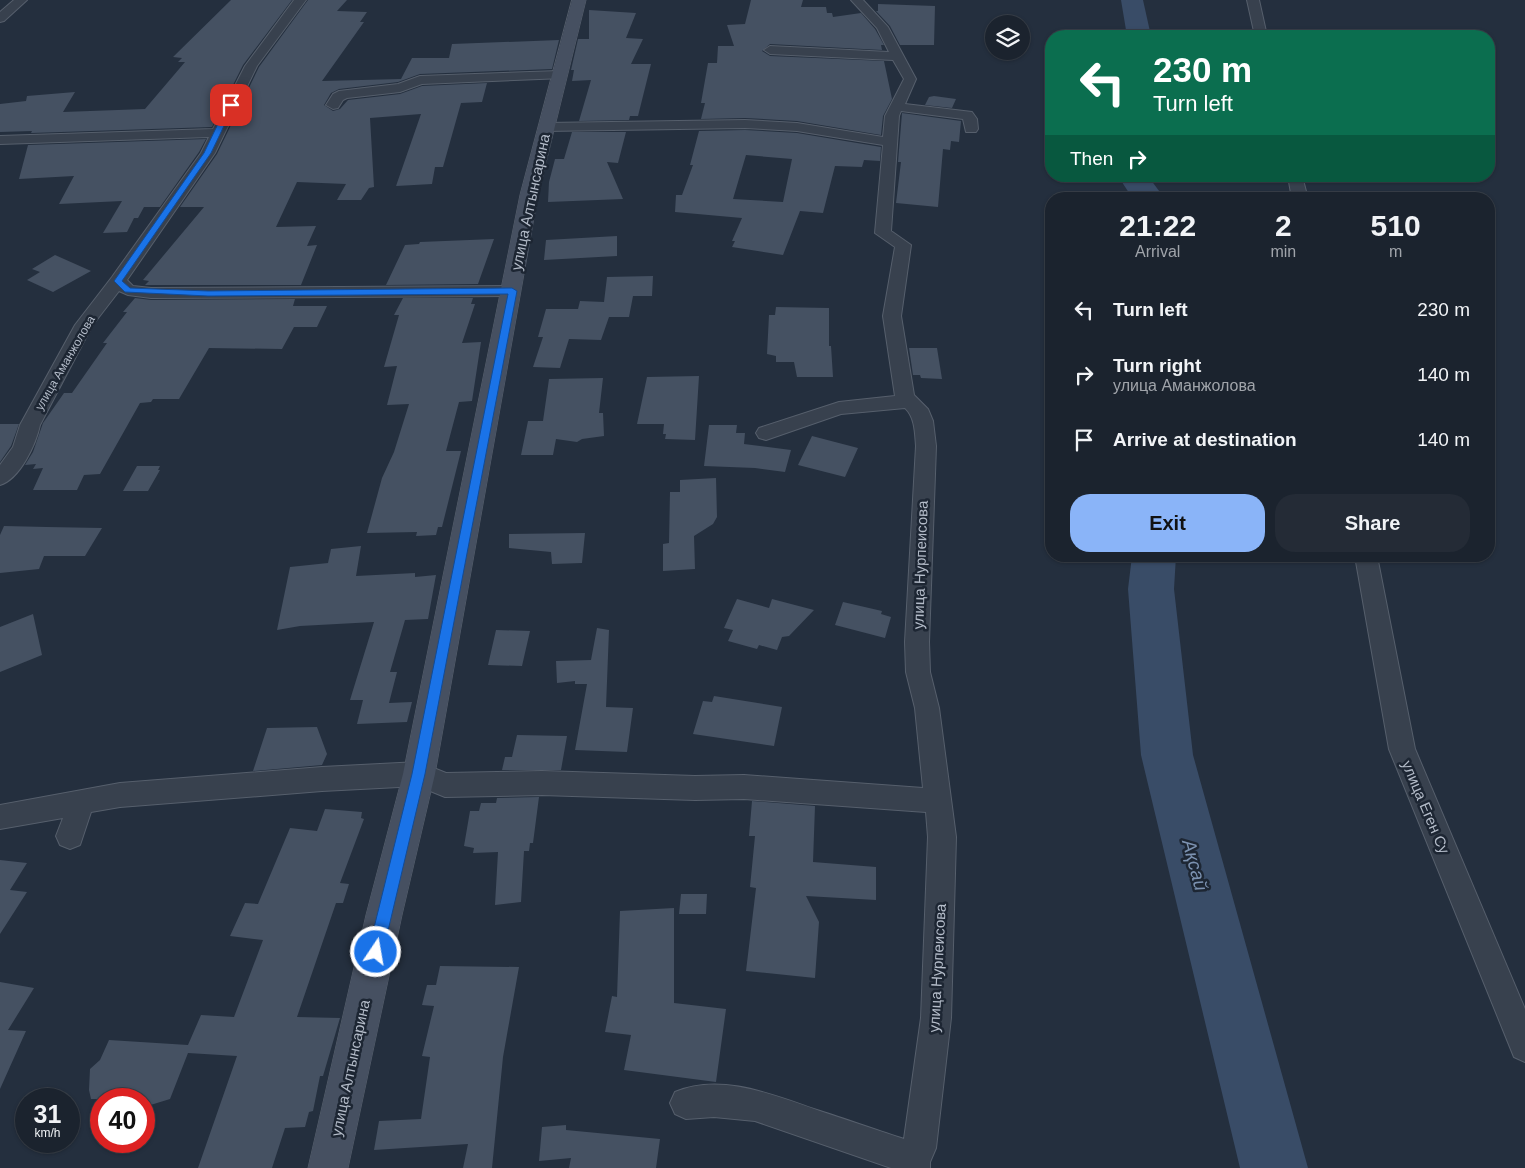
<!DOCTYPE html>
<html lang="en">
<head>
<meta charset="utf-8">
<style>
  :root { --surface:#1b232e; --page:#242b36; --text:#f1f3f6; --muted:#a0a4aa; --line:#39404a; --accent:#8ab4f8 }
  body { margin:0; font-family:Arial,sans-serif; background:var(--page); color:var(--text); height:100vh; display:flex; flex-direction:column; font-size:19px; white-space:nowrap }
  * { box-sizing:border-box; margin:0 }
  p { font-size:16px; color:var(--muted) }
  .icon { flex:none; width:28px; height:28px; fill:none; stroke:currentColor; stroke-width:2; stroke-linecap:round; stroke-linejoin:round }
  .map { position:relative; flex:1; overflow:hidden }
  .panel { position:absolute; left:1045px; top:192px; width:450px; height:370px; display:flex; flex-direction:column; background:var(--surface); border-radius:20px; box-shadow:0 1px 4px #0004,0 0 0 1px var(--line) }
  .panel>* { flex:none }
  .banner { position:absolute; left:1045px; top:30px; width:450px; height:152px; border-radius:20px; box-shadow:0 1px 4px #0004,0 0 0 1px var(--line); background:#0b6e4f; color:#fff; overflow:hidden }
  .tools { position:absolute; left:985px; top:15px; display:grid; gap:10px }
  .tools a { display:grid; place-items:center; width:45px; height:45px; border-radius:50%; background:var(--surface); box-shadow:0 1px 4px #0004,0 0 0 1px var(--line); font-size:25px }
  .speed { position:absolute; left:15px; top:1088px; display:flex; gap:10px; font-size:25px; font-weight:700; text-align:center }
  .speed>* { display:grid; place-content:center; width:65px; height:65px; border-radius:50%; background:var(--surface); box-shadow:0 1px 4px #0004,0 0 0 1px var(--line); line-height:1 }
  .speed small { font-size:12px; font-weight:400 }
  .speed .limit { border:8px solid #d22; background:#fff; color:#111 }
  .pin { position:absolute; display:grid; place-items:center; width:42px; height:42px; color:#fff; margin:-21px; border-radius:10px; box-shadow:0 2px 8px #0006 }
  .me { position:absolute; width:55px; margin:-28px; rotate:12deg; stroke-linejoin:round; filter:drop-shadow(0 0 4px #0008) }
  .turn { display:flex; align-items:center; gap:18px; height:105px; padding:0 25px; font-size:22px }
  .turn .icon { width:65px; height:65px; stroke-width:2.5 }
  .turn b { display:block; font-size:35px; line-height:42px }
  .then { display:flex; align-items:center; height:48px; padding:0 25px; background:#0003; gap:10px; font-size:19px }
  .eta { display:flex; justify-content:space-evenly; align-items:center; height:85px; text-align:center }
  .eta b { font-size:30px; font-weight:800; line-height:35px }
  .action { display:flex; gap:10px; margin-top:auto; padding:10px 25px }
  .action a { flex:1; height:58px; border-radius:20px; background:var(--accent); color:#111; font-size:20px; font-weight:800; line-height:58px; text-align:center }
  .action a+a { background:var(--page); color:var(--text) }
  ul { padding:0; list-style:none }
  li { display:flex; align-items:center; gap:15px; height:65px; padding:0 25px }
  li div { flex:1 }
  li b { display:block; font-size:19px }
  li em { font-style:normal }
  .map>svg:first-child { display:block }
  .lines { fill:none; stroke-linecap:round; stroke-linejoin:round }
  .river { fill:#394c67; fill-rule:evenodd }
  .building { fill:#455162; fill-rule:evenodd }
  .street-casing { stroke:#565f6c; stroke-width:2 }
  .secondary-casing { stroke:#565f6c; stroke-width:1 }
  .street { fill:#38414e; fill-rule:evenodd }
  .secondary { fill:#465061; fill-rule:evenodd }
  .route { fill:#1a73e8; stroke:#114b97 }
  .labels { text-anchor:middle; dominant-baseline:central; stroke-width:5; stroke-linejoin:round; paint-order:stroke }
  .far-street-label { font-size:12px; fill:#b4bcc9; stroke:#1d2633 }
  .street-label { font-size:15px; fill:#b4bcc9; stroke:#1d2633 }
  .near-water-label { font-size:19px; font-style:italic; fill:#7c92b1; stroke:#1d2633 }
</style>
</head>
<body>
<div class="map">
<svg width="1525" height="1168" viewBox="0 0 1525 1168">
  <rect width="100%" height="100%" fill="#242f3e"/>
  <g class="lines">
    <path class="river" d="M1121,0H1143L1151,36H1127Z
      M1118,176H1148L1165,199H1133Z
      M1132,556H1176L1174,589L1193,755L1308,1168H1240L1141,755L1128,589Z"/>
  </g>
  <path class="building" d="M231,0H292L243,65L212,127L31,133L32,131L0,132V104L26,101L27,96L75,92L63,112L145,109L185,62H178L182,58L173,57Z
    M308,0H347L337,11L367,12L360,22H364L322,81L401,79L412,58H449L452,44L559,40L552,69L420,74L398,82L339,89L331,93L324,105L333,111L340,109L348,100L400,94L422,86L487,83L482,102L461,103L443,167H435L432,184L396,186L421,114L370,118L374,187L369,188L361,200H337L346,184L297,182L276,227L316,226L307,246L317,245L301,285H145L149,281L143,280L204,207H180L217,154L259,67Z
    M751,0H803L801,7H826L827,13H832L833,17L861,13L875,29L884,45H881L882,50L770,44L762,51L770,56L884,61L892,99L883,116L881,135L797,121L745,118L701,119L705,103H701L708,63H717L718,46H734L727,25L745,24Z
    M878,4L935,6L934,45H900L890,26L876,11H878Z
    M589,10L636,13L626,38L643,39L631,64H651L638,116H630L629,120L579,121L591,80L572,81L574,70H571L578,39H589Z
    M934,96L956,99L952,108L925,105L929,97Z
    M902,113L961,121L959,142L951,141L950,150L943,149L938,207L896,203L901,162H898Z
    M745,130L797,133L881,147L880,161L864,160L862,167L835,166L823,213L800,211L783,255L732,247L735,241H732L742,218L675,212L676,195H682L693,165H690L699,131ZM746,155L792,159L783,202L733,199Z
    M572,132H626L618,163L607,162L623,199L548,202L549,182L555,159H564Z
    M206,139L199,152L160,207H144L138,218H134L127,232L103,233L122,201L59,204L74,176L19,179L28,145Z
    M617,236V256L544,260L546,240Z
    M494,239L478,284L386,285L405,245L419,244L420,242Z
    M55,255L91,271L53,292L27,280L40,272L32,269Z
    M653,276L652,296H633L629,317H609L601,340L569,339L560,368L533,367L543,337H538L546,309H578L580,301L604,302L607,277Z
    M135,298L151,300L295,299L293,306H327L317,327H294L282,349L209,348L179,399H153L151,402L140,403L100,474L84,475L77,490H33L43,468L33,469L36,464L25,465L33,452L43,423L64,393H72L107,343H103L127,312H123Z
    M403,298H473L471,304H475L462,343L481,342L472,401L459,402L446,451H461L442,527H438L436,535L416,536L417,532L367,533L382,478L394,452L409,404L387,405L397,366L384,367L399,315H394Z
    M776,307L829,308V346H831L833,377H797L794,362H776V356L767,354L769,315H775Z
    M909,348H937L942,379L921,378L920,375H913Z
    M699,376L695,440L665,439L666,434H663L664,424H637L647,377Z
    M603,378L599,413H603L604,436L582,439L577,442L556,439L553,455H521L528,421H543L549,379Z
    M0,424H19L11,446L0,462Z
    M709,425H737L736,433H745L744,444L791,450L785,472L755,468L704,466Z
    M812,436L858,448L845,477L798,465Z
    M137,466H160L158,470H160L148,491H123Z
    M716,478L717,517L713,524L694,536L695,569L663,571V544L669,543L670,492H680V480Z
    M4,526L47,527L102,528L85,556H44L39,569L0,573V535Z
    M585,533L582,563L552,564L551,552L509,548V534Z
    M361,546L356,576L415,573V577L436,575L428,619L405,620L390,672H397L389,703L412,702L407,722L357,724L363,700H350L374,622L300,626L277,630L290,567L328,563L331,549Z
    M737,599L769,608L772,599L814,610L789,636L782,637L777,650L759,645L757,649L728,641L733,630L724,628Z
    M843,602L882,611L881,614L891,617L885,638L835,625Z
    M33,614L42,655L0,672V627Z
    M597,628L609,630L606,707L633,708L627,752L575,750L587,684H575V681L557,683L556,661L591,660Z
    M496,630L530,631L522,666L488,665Z
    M714,696L782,707L774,746L693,734L703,701L712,702Z
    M317,727L327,754L322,765L253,771L267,728Z
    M517,735L567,736L561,770H502L505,757H512Z
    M539,797L533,843H530L529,851H524L521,902L495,905L498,852L473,853L474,848L464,846L470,811H479L481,803H496L497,798Z
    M752,801L815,806L813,862L876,867V900L806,896L819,922L815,978L746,971L756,888L750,887L755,836H749Z
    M325,809L362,812L361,818L364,819L340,883L349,884L343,903H336L297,1017L340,1018L323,1076H320L313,1111L309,1112L305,1127L285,1128L272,1168H198L237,1056L188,1053L170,1099L144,1107V1099H91L89,1090L90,1069L100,1060L109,1040L188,1045L201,1015L234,1017L263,940L230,936L245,903L258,904L290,828L317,831Z
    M0,860L27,863L10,890L27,892L0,934Z
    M681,894H707L706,914H679Z
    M674,908V1003L726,1009L716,1082L624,1070L631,1035L605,1032L612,996L617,997L620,911Z
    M440,966L519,967L503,1057L492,1168H463L468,1144L374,1150L379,1121L421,1119L430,1057L422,1056L434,1006L422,1005L427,985H436Z
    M0,982L34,988L8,1030L26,1031L0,1089Z
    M566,1125V1130L660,1139L656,1168H569L571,1158L539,1161L542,1127Z"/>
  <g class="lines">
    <g class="street-casing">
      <path id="street" d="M14,0H27L4,21L0,22V12Z
        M294,0H306L257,66L215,153L127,280L133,286L151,288L512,286L518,287L520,291L518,295L512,296L151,298L128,295L119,291L92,326L40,425C36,444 20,479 0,485V465L13,447L20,425L75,325L112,277L201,153L209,137L0,144V136L213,129L245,66Z
        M851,0H863L888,27L916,79L905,104L972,112L977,119L978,129L976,132H966L963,119L901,111L899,116L891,231L911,245L901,316L914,395L928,409L933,421L936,446L929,642L930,672L939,708L956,837L951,1018L936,1148L930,1162V1168H891L755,1121L714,1117L686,1119L675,1114L670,1103L675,1092C721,1072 775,1096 820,1111C848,1120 876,1130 904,1139L921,1018L928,837L926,812L744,799L695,800L542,795L445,797L418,786L322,791L120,807L91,812L80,845L70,849L60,845L56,836L63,818L0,829V805L120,783L322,767L419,762L446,773L542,771L695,776L744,775L923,788L915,708L906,672L905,642L916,446C915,433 915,417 905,408L841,414L766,440L759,438L756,433L759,428L839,402L895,396L883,316L895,247L875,233L883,145L797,131L745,128L546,131L539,127L546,123L745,120L797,123L883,137L885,116L904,79L893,60L770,54L764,50L770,46L889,52L877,28Z
        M1247,0H1259L1267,36H1255Z
        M559,71L565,75L564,78L422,84L400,92L347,98L343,100L338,108L333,109L326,105L333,94L339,91L398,84L420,76Z
        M1288,176H1302L1308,199H1292Z
        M1355,556H1377L1415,749L1525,1009V1062L1514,1057L1389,749Z"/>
    </g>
    <g class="secondary-casing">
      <path id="secondary" d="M572,0H586L538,195L435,774L402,915L348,1168H308L366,915L403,774L520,195Z"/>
    </g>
    <use href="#street" class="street"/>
    <use href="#secondary" class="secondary"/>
  </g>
  <path class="route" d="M231,103L234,105L211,153L122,281L130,288L208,291L512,288L517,291L425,774L383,952L381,957L376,959L370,957L368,952L412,774L508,294L208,296L125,292L114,281L204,153L227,105Z"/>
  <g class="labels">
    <g class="far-street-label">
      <text transform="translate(65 363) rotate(-60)">улица Аманжолова</text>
    </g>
    <g class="street-label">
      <text transform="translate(530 202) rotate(-78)">улица Алтынсарина</text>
      <text transform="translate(920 565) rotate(-88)">улица Нурпеисова</text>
      <text transform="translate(1426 807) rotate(67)">улица Еген Су</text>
      <text transform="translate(937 968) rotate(-87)">улица Нурпеисова</text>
      <text transform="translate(350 1068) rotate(-78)">улица Алтынсарина</text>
    </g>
    <g class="near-water-label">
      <text transform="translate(1195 865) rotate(75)">Ақсай</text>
    </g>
  </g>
</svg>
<div class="tools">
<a><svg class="icon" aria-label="layers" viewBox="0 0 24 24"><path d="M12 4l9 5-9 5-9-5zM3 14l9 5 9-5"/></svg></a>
</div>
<div class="speed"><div>31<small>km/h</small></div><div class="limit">40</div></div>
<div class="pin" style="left:231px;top:105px;background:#d93025"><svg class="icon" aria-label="arrive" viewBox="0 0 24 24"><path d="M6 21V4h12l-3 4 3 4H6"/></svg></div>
<svg class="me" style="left:376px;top:952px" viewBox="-20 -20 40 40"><circle r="17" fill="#1a73e8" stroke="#fff" stroke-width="3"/><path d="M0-11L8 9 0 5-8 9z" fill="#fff"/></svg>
<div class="banner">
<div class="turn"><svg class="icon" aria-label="left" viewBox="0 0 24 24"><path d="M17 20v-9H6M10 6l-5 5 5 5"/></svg><div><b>230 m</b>Turn left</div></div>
<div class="then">Then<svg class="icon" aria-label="right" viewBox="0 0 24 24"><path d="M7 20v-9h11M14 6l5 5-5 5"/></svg></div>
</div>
<section class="panel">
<div class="eta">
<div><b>21:22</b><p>Arrival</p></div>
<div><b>2</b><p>min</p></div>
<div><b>510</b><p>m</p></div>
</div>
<ul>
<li><svg class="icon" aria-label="left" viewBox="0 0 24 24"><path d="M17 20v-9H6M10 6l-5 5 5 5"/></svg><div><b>Turn left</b></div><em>230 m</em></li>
<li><svg class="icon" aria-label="right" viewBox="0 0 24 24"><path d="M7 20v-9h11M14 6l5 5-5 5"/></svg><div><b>Turn right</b><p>улица Аманжолова</p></div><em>140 m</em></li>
<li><svg class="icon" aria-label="arrive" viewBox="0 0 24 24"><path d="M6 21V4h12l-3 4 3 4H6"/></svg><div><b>Arrive at destination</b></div><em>140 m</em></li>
</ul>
<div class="action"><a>Exit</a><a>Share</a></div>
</section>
</div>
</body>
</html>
